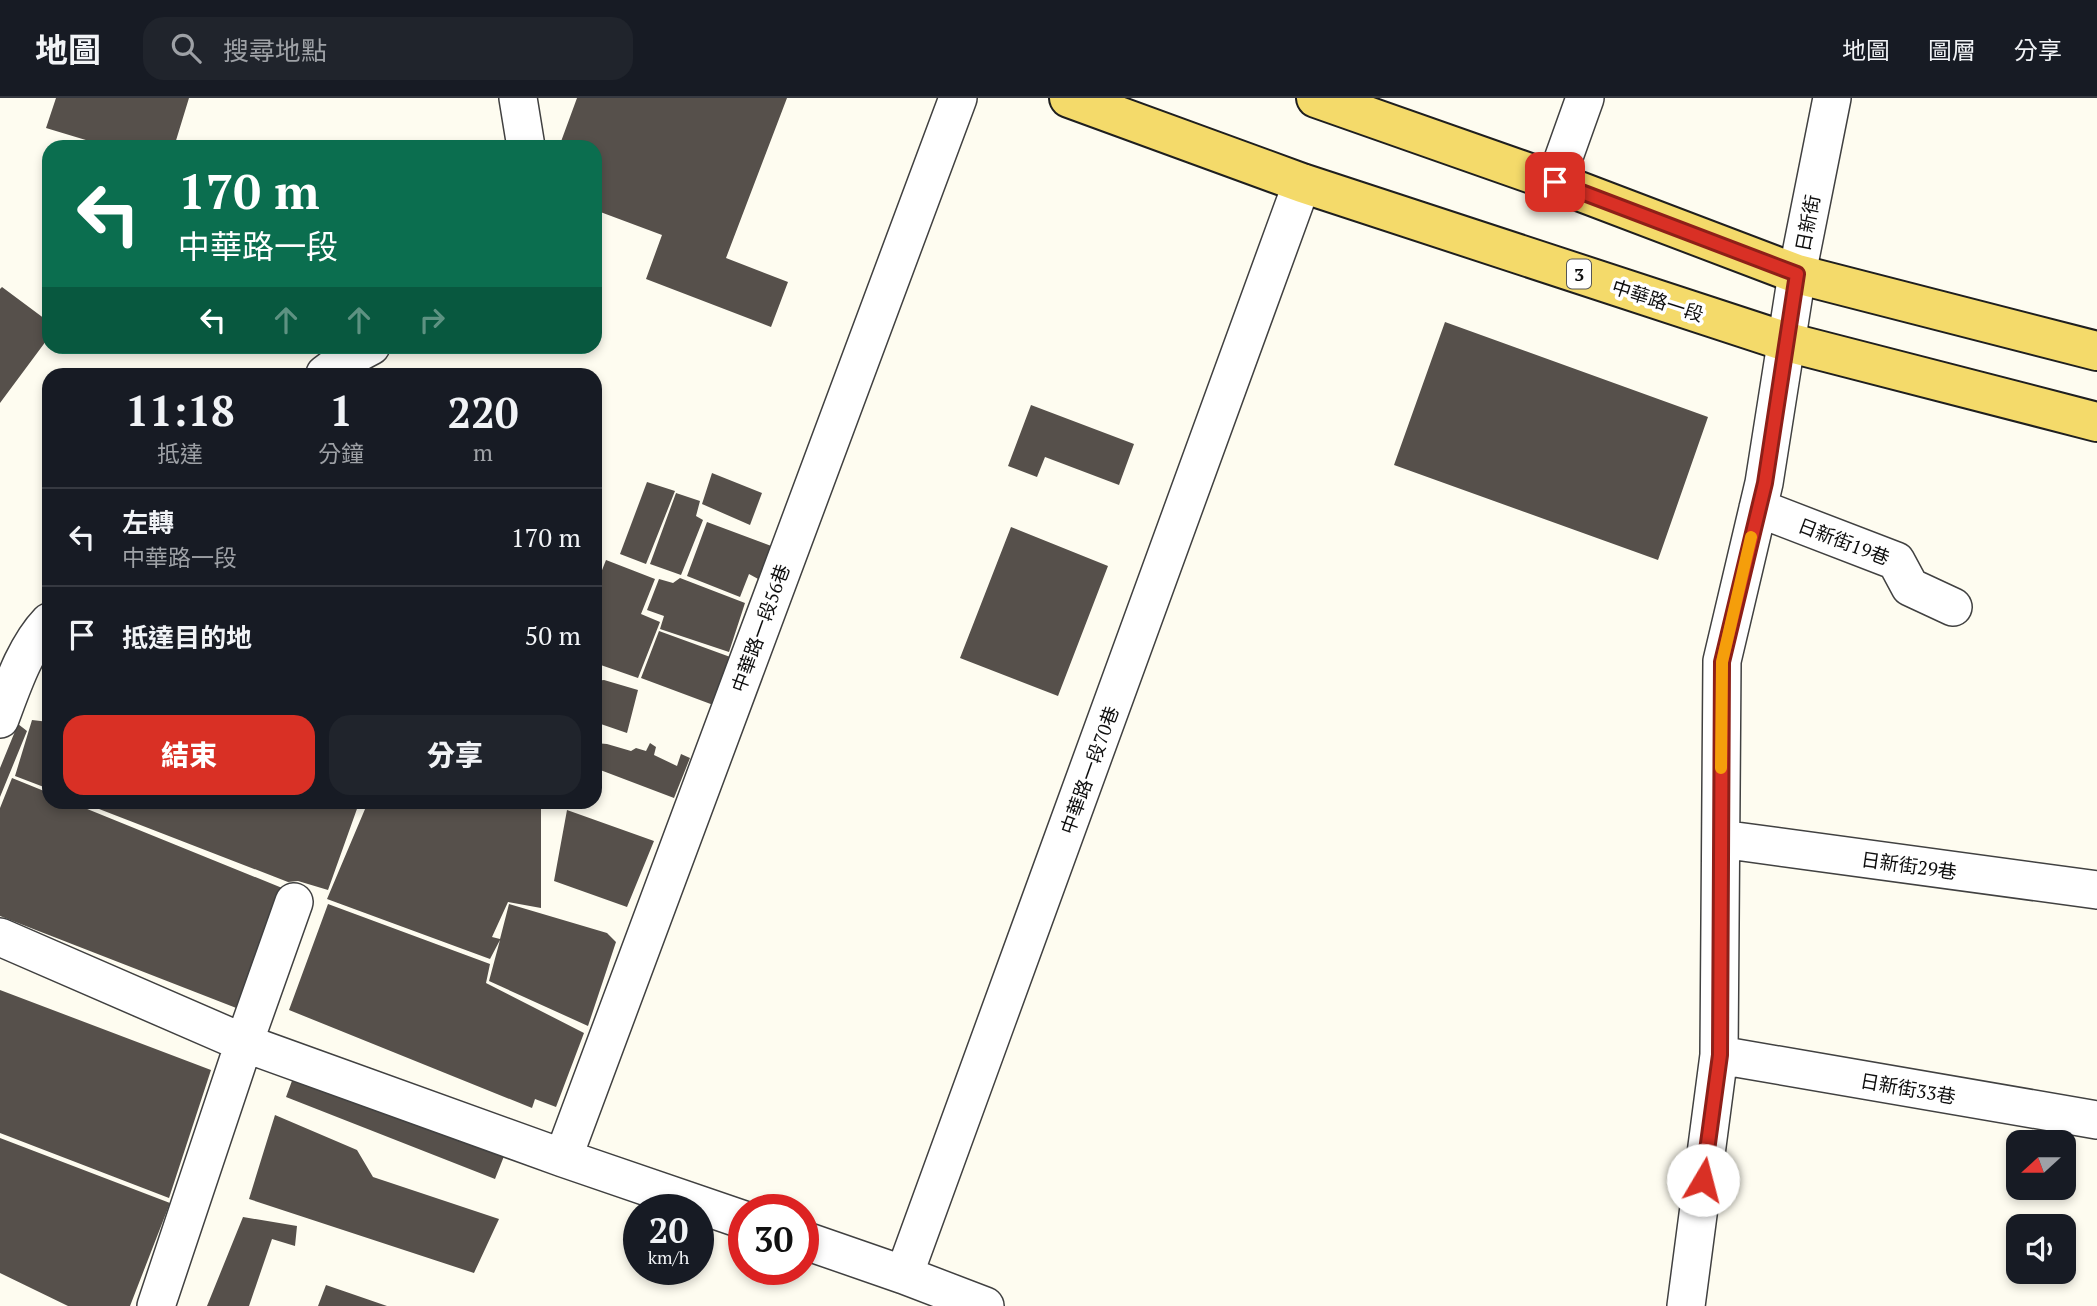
<!DOCTYPE html>
<html lang="zh-TW">
<head>
<meta charset="utf-8">
<style>
  :root { --surface:#171b24; --page:#20242c; --text:#f1f3f6; --muted:#9ea1a6; --line:#363941; --accent:#d93025 }
  body { margin:0; font-family:"PT Serif","Noto Sans TC",serif; background:var(--page); color:var(--text); height:100vh; display:flex; flex-direction:column; font-size:26px; white-space:nowrap }
  * { box-sizing:border-box; margin:0 }
  p { font-size:23px; color:var(--muted) }
  .icon { flex:none; width:38px; height:38px; fill:none; stroke:currentColor; stroke-width:2; stroke-linecap:round; stroke-linejoin:round }
  .map { position:relative; flex:1; overflow:hidden }
  .details { position:absolute; left:42px; top:270px; width:560px; height:441px; display:flex; flex-direction:column; background:var(--surface); border-radius:21px; box-shadow:0 4px 10px #0003 }
  .details>* { flex:none }
  .guide { position:absolute; left:42px; top:42px; width:560px; height:214px; border-radius:21px; box-shadow:0 4px 10px #0003; background:#0b6e4f; color:#fff; overflow:hidden }
  .needle { width:46px; rotate:249deg }
  .fabs { position:absolute; left:2006px; top:1032px; display:grid; gap:14px }
  .fabs a { display:grid; place-items:center; width:70px; height:70px; border-radius:14px; background:var(--surface); box-shadow:0 4px 10px #0003; font-size:35px }
  .speed { position:absolute; left:623px; top:1096px; display:flex; gap:14px; font-size:35px; font-weight:700; text-align:center }
  .speed>* { display:grid; place-content:center; width:91px; height:91px; border-radius:50%; background:var(--surface); box-shadow:0 4px 10px #0003; line-height:1 }
  .speed small { font-size:18px; font-weight:400 }
  .speed .limit { border:10px solid #d22; background:#fff; color:#111 }
  .pin { position:absolute; display:grid; place-items:center; width:60px; height:60px; color:#fff; margin:-30px; border-radius:14px; box-shadow:0 4px 10px #0006 }
  .me { position:absolute; width:77px; margin:-38px; rotate:8deg; stroke-linejoin:round; filter:drop-shadow(0 0 5px #0008) }
  .turn { display:flex; align-items:center; gap:24px; height:147px; padding:0 21px; font-size:32px }
  .turn .icon { width:91px; height:91px; stroke-width:2.5 }
  .turn b { display:block; font-size:49px; line-height:60px }
  .lanes { display:flex; align-items:center; height:66px; padding:0 21px; background:#0003; justify-content:center; gap:35px; direction:ltr }
  .lanes .off { opacity:.35 }
  .eta { display:flex; justify-content:space-evenly; align-items:center; height:119px; text-align:center }
  .eta b { font-size:42px; font-weight:800; line-height:49px }
  .action { display:flex; gap:14px; margin-top:auto; padding:14px 21px }
  .action a { flex:1; height:80px; border-radius:21px; background:var(--accent); color:#fff; font-size:28px; font-weight:800; line-height:80px; text-align:center }
  .action a+a { background:var(--page); color:var(--text) }
  ul { padding:0; list-style:none }
  li { display:flex; align-items:center; gap:21px; height:98px; padding:0 21px; border-top:2px solid var(--line) }
  li div { flex:1 }
  li b { display:block; font-size:26px }
  li em { font-style:normal }
  header { display:flex; align-items:center; gap:42px; box-sizing:border-box; height:98px; padding:0 35px; background:var(--surface); border-bottom:2px solid var(--line) }
  header strong { font-size:33px }
  nav { display:flex; gap:38px; margin-inline-start:auto; font-size:24px }
  .search { width:490px; height:63px; background:var(--page); display:flex; align-items:center; gap:18px; box-sizing:border-box; padding:0 24px; border-radius:21px; color:var(--muted); font-size:26px }
  .map>svg:first-child { display:block }
  .building { fill:#56504b }
  .lines { fill:none; stroke-linecap:round; stroke-linejoin:round }
  .minor-casing { stroke:#414141; stroke-width:40 }
  .major-casing { stroke:#1f1f1f; stroke-width:42 }
  .minor { stroke:#fff; stroke-width:37 }
  .major { stroke:#f4da6a; stroke-width:38 }
  .route-casing { stroke:#8d1f18; stroke-width:18 }
  .route { stroke:#d93025; stroke-width:12 }
  .slow { stroke:#f59e0b; stroke-width:12 }
  .labels { text-anchor:middle; dominant-baseline:central; stroke-width:7; stroke-linejoin:round; paint-order:stroke }
  .shield { fill:#fff; stroke:#565656; stroke-width:2 }
  .shield-label { font-size:18px; font-weight:bold; fill:#0e0e0e }
  .street-label { font-size:19px; fill:#0e0e0e; stroke:#fff }
</style>
</head>
<body>
<header>
<strong>地圖</strong>
<div class="search"><svg class="icon" aria-label="search" viewBox="0 0 24 24"><circle cx="10" cy="10" r="6"/><path d="M15 15l6 6"/></svg>搜尋地點</div>
<nav><a>地圖</a><a>圖層</a><a>分享</a></nav>
</header>
<div class="map">
<svg width="2097" height="1208" viewBox="0 0 2097 1208">
  <rect width="100%" height="100%" fill="#fefcf0"/>
  <path class="building" d="M56,0H189L174,49H109L46,30Z
    M577,0H787L726,160L788,184L771,229L646,181L662,137L595,112V49H559Z
    M2,189L49,224V239L0,305V191Z
    M1445,224L1708,319L1658,462L1394,367Z
    M1031,307L1134,346L1119,387L1045,359L1037,379L1008,368Z
    M712,375L762,395L750,427L702,406Z
    M647,384L675,393L646,466L620,456Z
    M676,395L700,403L696,418L703,422L681,477L650,466Z
    M707,424L774,449L760,482L749,476L740,499L687,478Z
    M1011,429L1108,468L1058,598L960,560Z
    M606,462L655,481L641,516L660,524L638,580L595,565V490Z
    M680,480L745,505L729,554L660,531L664,518L647,512L659,481L673,485Z
    M659,533L733,560L716,608L641,580Z
    M604,582L638,592L627,635L595,624V583Z
    M32,622L49,624V691L15,678Z
    M18,626L27,633L0,699V670Z
    M595,645L607,646L631,653L636,650L646,653L650,645L656,649L654,657L677,668L681,656L690,660L674,700L595,670Z
    M12,680L49,695V704H70L292,794L244,913L0,818V710Z
    M81,704H340L358,708L328,792L298,783L288,784Z
    M368,704L387,711L389,704H535L541,709V810L508,804L492,839L500,841L509,806L607,835L616,844L588,928L489,883L500,842L490,861L327,801Z
    M567,712L654,743L627,809L554,783Z
    M328,806L490,866L486,885L584,935L556,1009L535,1001L532,1010L289,912Z
    M0,892L211,972L169,1100L0,1035Z
    M296,972L508,1048L495,1081L286,999Z
    M275,1017L357,1052L373,1079L499,1121L474,1175L249,1101Z
    M0,1040L170,1105L130,1208H68L0,1175Z
    M243,1119L297,1128L295,1148L272,1141L249,1208H207Z
    M326,1187L387,1208H318Z"/>
  <g class="lines">
    <g class="minor-casing">
      <path id="minor" d="M518,0L526,49
        M1555,84L1585,0
        M325,276L341,264L371,248
        M1758,410L1896,463L1910,489L1953,509
        M0,621C12,589 25,549 49,524
        M1721,741L2097,792
        M0,839L244,945L563,1060L744,1122
        M1719,957L2097,1022
        M563,1060L958,0
        M803,1142L904,1177
        M156,1208L244,945L294,804
        M985,1208L904,1177L1302,85
        M1686,1208L1719,957L1722,563L1764,385L1797,176L1832,0"/>
    </g>
    <g class="major-casing">
      <path id="major" d="M1069,0L1302,85L1787,244L2097,324
        M1316,0L1555,84L1797,176L2097,253"/>
    </g>
    <use href="#minor" class="minor"/>
    <use href="#major" class="major"/>
  </g>
  <g class="lines">
    <g class="route-casing">
      <path id="route" d="M1555,84L1797,176L1765,385L1722,564L1720,957L1703,1082"/>
    </g>
    <use href="#route" class="route"/>
    <path class="slow" d="M1721,670L1722,564L1751,439"/>
  </g>
  <g class="labels">
    <rect class="shield" x="1567" y="161.5" width="24" height="29" rx="5"/>
    <g class="shield-label">
      <text x="1579" y="176">3</text>
    </g>
    <g class="street-label">
      <text transform="translate(1807 125) rotate(-79)">日新街</text>
      <text transform="translate(1658 202) rotate(18)">中華路一段</text>
      <text transform="translate(1844 443) rotate(21)">日新街19巷</text>
      <text transform="translate(760 530) rotate(-70)">中華路一段56巷</text>
      <text transform="translate(1089 672) rotate(-70)">中華路一段70巷</text>
      <text transform="translate(1909 767) rotate(8)">日新街29巷</text>
      <text transform="translate(1908 990) rotate(10)">日新街33巷</text>
    </g>
  </g>
</svg>
<div class="fabs">
<a><svg class="needle" viewBox="-14 -14 28 28"><path d="M0-13l5 13h-10z" fill="#e53935"/><path d="M0 13l5-13h-10z" fill="#9ea1a6"/></svg></a>
<a><svg class="icon" aria-label="sound" viewBox="0 0 24 24"><path d="M4 9h4l5-4v14l-5-4H4zM17 9q2 3 0 6"/></svg></a>
</div>
<div class="speed"><div>20<small>km/h</small></div><div class="limit">30</div></div>
<div class="pin" style="left:1555px;top:84px;background:#d93025"><svg class="icon" aria-label="arrive" viewBox="0 0 24 24"><path d="M6 21V4h12l-3 4 3 4H6"/></svg></div>
<svg class="me" style="left:1703px;top:1082px" viewBox="-20 -20 40 40"><circle r="19" fill="#fff"/><path d="M0-13L10 11 0 6-10 11z" fill="#d93025"/></svg>
<div class="guide">
<div class="turn"><svg class="icon" aria-label="left" viewBox="0 0 24 24"><path d="M17 20v-9H6M10 6l-5 5 5 5"/></svg><div><b>170 m</b>中華路一段</div></div>
<div class="lanes"><svg class="icon" aria-label="left" viewBox="0 0 24 24"><path d="M17 20v-9H6M10 6l-5 5 5 5"/></svg><svg class="icon off" aria-label="ahead" viewBox="0 0 24 24"><path d="M12 20V5M6 11l6-6 6 6"/></svg><svg class="icon off" aria-label="ahead" viewBox="0 0 24 24"><path d="M12 20V5M6 11l6-6 6 6"/></svg><svg class="icon off" aria-label="right" viewBox="0 0 24 24"><path d="M7 20v-9h11M14 6l5 5-5 5"/></svg></div>
</div>
<section class="details">
<div class="eta">
<div><b>11:18</b><p>抵達</p></div>
<div><b>1</b><p>分鐘</p></div>
<div><b>220</b><p>m</p></div>
</div>
<ul>
<li><svg class="icon" aria-label="left" viewBox="0 0 24 24"><path d="M17 20v-9H6M10 6l-5 5 5 5"/></svg><div><b>左轉</b><p>中華路一段</p></div><em>170 m</em></li>
<li><svg class="icon" aria-label="arrive" viewBox="0 0 24 24"><path d="M6 21V4h12l-3 4 3 4H6"/></svg><div><b>抵達目的地</b></div><em>50 m</em></li>
</ul>
<div class="action"><a>結束</a><a>分享</a></div>
</section>
</div>
</body>
</html>
